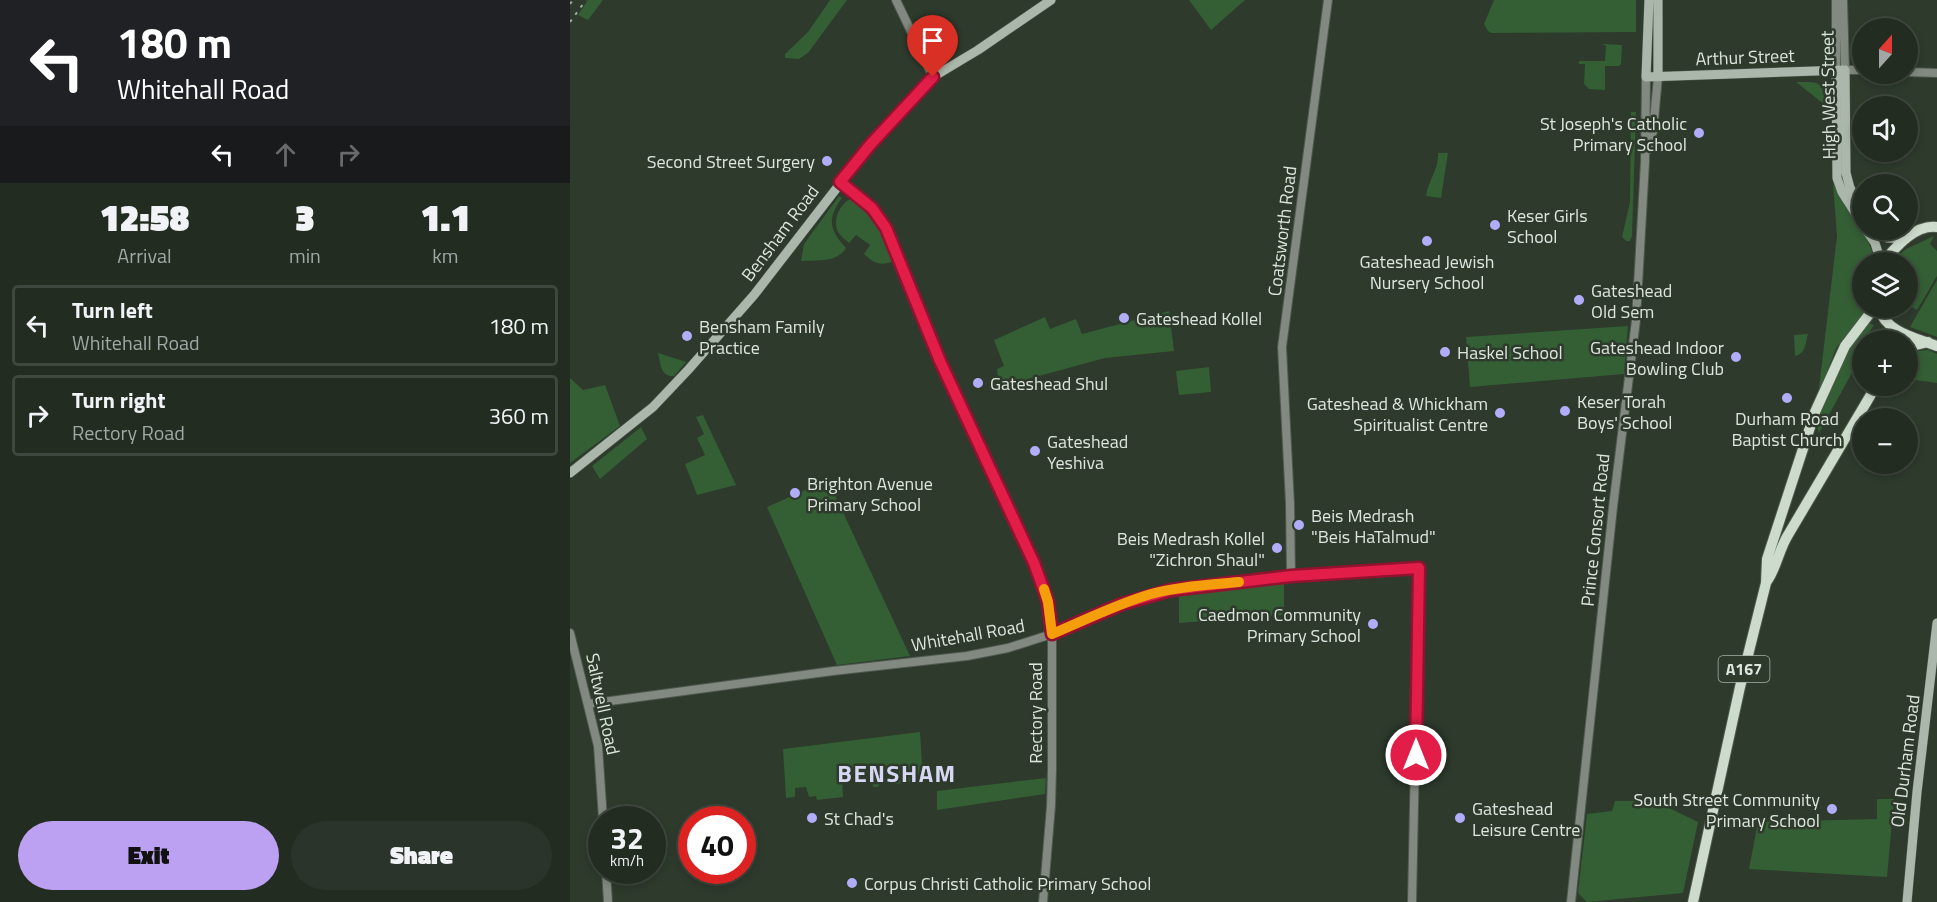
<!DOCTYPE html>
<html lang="en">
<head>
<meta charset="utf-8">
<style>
  :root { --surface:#222c21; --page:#2a342a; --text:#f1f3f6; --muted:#a2a7a5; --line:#3f483f; --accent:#bca0f2 }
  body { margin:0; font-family:"Titillium Web",sans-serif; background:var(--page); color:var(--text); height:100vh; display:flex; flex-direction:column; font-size:22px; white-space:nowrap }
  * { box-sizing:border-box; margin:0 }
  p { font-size:20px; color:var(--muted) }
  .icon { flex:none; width:33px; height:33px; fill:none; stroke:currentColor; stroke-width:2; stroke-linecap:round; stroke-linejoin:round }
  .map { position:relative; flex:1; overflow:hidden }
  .drawer { display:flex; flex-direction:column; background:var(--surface); width:570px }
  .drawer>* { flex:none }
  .hud { background:#202124; color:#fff; overflow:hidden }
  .needle { width:39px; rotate:21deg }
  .tools { position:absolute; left:1282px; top:18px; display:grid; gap:12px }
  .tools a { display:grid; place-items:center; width:66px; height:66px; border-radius:50%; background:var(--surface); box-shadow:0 3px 9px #0003,0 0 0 2px var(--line); font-size:30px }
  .speed { position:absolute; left:18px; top:806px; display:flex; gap:12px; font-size:30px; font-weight:700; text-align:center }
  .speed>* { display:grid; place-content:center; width:78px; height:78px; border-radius:50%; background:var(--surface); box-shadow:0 3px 9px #0003,0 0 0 2px var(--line); line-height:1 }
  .speed small { font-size:15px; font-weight:400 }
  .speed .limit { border:9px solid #d22; background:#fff; color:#111 }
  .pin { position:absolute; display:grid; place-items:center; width:51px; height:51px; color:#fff; margin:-62px -26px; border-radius:50% 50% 50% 0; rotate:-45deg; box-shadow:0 0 6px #0007 }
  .pin .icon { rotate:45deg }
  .me { position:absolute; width:66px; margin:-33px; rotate:0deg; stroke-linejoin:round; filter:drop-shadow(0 0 4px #0008) }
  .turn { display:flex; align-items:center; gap:21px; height:126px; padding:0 18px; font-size:27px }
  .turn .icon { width:78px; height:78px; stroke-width:2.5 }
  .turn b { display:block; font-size:42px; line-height:51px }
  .lanes { display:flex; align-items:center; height:57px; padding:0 18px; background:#0003; justify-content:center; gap:30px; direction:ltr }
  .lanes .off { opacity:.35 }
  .eta { display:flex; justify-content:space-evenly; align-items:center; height:102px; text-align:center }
  .eta b { font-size:36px; font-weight:800; line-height:42px }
  .action { display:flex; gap:12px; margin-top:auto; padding:12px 18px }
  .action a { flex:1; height:69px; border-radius:36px; background:var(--accent); color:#111; font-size:24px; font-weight:800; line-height:69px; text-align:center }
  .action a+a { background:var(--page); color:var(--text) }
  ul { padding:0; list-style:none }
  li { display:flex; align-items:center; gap:18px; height:81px; margin:0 12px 9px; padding:0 6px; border:3px solid var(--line); border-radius:6px }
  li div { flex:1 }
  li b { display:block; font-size:22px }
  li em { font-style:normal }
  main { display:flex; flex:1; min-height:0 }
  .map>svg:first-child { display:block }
  .green { fill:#345e34 }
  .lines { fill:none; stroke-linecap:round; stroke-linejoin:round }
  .tertiary-casing { stroke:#4d594c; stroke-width:10 }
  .secondary-casing { stroke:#4d594c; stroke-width:10 }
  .primary-casing { stroke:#4d594c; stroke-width:12 }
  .tertiary { stroke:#828981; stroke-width:8 }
  .secondary { stroke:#acb7ab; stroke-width:9 }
  .primary { stroke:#cddbcc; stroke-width:10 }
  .rail { stroke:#a3ada2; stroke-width:2; stroke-dasharray:3 6; stroke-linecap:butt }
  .route-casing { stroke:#92132f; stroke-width:15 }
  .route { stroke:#e11d48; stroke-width:10 }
  .slow { stroke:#f59e0b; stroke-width:10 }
  .poi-dot { fill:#b2adf9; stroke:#2d3a2c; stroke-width:2 }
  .labels { text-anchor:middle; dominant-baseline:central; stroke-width:5; stroke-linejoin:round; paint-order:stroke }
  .shield { fill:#2d3a2c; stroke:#a8b2a7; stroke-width:1.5 }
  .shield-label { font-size:16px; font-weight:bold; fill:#dde5dc }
  .street-label { font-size:18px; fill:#dde5dc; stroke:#2d3a2c }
  .poi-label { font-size:18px; fill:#dde5dc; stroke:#2d3a2c; text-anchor:start }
  .district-label { font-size:24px; font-weight:bold; letter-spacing:1.5px; fill:#d7d7f4; stroke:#2d3a2c }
</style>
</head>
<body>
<main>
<section class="drawer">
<div class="hud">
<div class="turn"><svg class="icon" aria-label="left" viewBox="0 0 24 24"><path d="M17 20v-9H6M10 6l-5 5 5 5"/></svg><div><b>180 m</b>Whitehall Road</div></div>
<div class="lanes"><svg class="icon" aria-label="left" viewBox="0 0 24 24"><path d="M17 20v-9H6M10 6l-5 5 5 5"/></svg><svg class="icon off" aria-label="ahead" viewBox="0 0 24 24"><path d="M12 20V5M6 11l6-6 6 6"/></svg><svg class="icon off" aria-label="right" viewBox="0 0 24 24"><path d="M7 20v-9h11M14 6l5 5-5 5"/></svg></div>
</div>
<div class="eta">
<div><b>12:58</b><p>Arrival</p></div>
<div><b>3</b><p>min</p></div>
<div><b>1.1</b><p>km</p></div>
</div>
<ul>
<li><svg class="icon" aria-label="left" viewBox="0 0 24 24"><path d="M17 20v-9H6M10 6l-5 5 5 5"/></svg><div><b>Turn left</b><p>Whitehall Road</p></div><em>180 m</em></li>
<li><svg class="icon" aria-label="right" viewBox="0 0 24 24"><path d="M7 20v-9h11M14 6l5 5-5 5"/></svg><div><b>Turn right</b><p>Rectory Road</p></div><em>360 m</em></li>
</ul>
<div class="action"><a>Exit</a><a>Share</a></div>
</section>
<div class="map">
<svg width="1367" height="902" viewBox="0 0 1367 902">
  <rect width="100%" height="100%" fill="#2d3a2c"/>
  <path class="green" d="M18,0H33L18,20L8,15Z
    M260,0H277L238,53L229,59L215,58V54L238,32Z
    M619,0H675L641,30Z
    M924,0H1066V32L921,33L918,31L914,24Z
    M1032,44L1052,45L1051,64L1049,66H1035V90L1019,89L1014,84L1015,64H1009V61H1035L1036,46Z
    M1226,82C1249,82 1253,80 1255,105Z
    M1061,112H1066L1062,236L1060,241H1056L1052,237L1060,202Z
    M868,153H878L871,198L856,196C858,180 869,170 868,153Z
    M1263,184C1274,202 1305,244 1304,262H1293V308H1298L1266,348L1248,396L1267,236Z
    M269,196L272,198C257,218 259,230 276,248C267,263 247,260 231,261L234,244Z
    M282,198C304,220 312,232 325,261C310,266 305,264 294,254L300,245L286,235L279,243C275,240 271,236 268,232C262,220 270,203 282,198Z
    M1364,236L1360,244L1367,251V276L1347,310L1338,305V262H1321L1336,249Z
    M1367,280V337L1340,327Z
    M599,311L604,351L535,358L429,387L427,369L434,366L424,340L475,317L480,329L506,319L512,334Z
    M1299,323L1304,325L1285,353L1290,358L1249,433L1246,424C1261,389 1272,350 1299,323Z
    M1058,326L1054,374L900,387L896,337Z
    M1238,334C1235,345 1236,353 1225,356L1224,335Z
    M1358,350L1367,354V383L1338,379V352Z
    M88,353L116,362L104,376C90,377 91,364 88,353Z
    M639,367L641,392L609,395L606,371Z
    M0,378L13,390L35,385L50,426L0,463Z
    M133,415L166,485L127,495L115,464L135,455L127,438L134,434L126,417Z
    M71,427L77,439L30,479L22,466Z
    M258,480L340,656L267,665L197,507Z
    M714,583V615L609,623V595Z
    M350,732L353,780L326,784L317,773L312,776L313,780L308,787H303L300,772L272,776L273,797L247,800L246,796L239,797L236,787L225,788V797L216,798L213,749Z
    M476,778L475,794L367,810V791Z
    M1307,799H1324L1317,877L1179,869L1188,822L1307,819Z
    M1045,801H1085L1128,822L1113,893L1017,902L1008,893L1017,814L1042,811Z"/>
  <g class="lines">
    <g class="tertiary-casing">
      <path id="tertiary" d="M326,0L363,77
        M1266,0V71
        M1273,0L1275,70H1293
        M1338,72L1367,73
        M1078,150L1083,131L1088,77
        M270,181L302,208L316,228L370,361L464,563L478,602L482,634V769L481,806L473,902
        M721,576L720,504L712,347L758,0
        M0,633L28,746L33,819
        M18,704L263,671L397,656L438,648L482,634L552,604L601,590L721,576L849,568L842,902
        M36,870L38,902
        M1001,902L1043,507L1066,320L1075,162L1076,77"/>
    </g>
    <g class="secondary-casing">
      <path id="secondary" d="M1079,0L1076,77L1275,70L1276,173L1280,188L1293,208
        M1266,71L1267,178L1272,192L1293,225
        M1088,77V0
        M1296,230L1305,243L1311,262
        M1308,230L1317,238L1336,239
        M0,473L83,407L118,370L184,295L300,145L363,77L408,50L481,0
        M1337,902L1347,792L1367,623"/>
    </g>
    <g class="primary-casing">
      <path id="primary" d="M1313,262C1326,247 1345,224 1367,227
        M1309,308C1315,332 1346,338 1367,346
        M1338,347L1358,342
        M1197,581C1207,567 1209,549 1218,535C1248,485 1277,435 1306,386
        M1123,902L1170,687L1196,583L1197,559L1245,412L1275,346L1304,308"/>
    </g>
    <use href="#tertiary" class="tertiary"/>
    <use href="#secondary" class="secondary"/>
    <use href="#primary" class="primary"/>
    <path class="rail" d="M0,4L3,0
      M0,22L16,0"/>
  </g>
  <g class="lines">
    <g class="route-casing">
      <path id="route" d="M363,77L300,145L270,182L302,208L316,228L370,361L464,563L478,602L482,634L552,604L601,590L721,576L849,568L846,755"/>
    </g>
    <use href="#route" class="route"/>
    <path class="slow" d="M474,589L478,602L482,634C515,620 547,604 581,594C610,586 640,585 669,582"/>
  </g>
  <g class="poi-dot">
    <circle cx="1129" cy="133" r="6"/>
    <circle cx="257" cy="161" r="6"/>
    <circle cx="925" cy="225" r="6"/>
    <circle cx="857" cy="241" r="6"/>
    <circle cx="1009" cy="300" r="6"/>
    <circle cx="554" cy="318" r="6"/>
    <circle cx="117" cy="336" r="6"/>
    <circle cx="875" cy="352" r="6"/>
    <circle cx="1166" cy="357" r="6"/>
    <circle cx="408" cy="383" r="6"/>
    <circle cx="1217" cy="398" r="6"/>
    <circle cx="995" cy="411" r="6"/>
    <circle cx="930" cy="413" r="6"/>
    <circle cx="465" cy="451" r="6"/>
    <circle cx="225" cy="493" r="6"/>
    <circle cx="729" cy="525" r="6"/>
    <circle cx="707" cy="548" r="6"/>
    <circle cx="803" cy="624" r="6"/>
    <circle cx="1262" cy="809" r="6"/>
    <circle cx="242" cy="818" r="6"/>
    <circle cx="890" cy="818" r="6"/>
    <circle cx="282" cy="883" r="6"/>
  </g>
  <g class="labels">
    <rect class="shield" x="1148.5" y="656" width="51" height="26" rx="4.5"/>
    <g class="shield-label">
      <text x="1174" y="669">A167</text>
    </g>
    <g class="street-label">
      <text transform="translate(1175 57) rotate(-2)">Arthur Street</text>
      <text transform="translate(1258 95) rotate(-91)">High West Street</text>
      <text transform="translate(712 231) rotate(-83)">Coatsworth Road</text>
      <text transform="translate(210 233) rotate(-53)">Bensham Road</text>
      <text transform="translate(1025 530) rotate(-84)">Prince Consort Road</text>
      <text transform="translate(398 635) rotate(-10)">Whitehall Road</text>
      <text transform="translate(33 704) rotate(78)">Saltwell Road</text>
      <text transform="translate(465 713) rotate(-90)">Rectory Road</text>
      <text transform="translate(1335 761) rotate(-83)">Old Durham Road</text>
    </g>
    <g class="poi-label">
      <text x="1117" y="123" text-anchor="end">St Joseph's Catholic<tspan x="1117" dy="21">Primary School</tspan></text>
      <text x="245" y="161" text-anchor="end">Second Street Surgery</text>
      <text x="937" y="215">Keser Girls<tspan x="937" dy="21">School</tspan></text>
      <text x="857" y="261" text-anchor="middle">Gateshead Jewish<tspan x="857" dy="21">Nursery School</tspan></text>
      <text x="1021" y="290">Gateshead<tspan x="1021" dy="21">Old Sem</tspan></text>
      <text x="566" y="318">Gateshead Kollel</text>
      <text x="129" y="326">Bensham Family<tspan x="129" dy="21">Practice</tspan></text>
      <text x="1154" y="347" text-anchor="end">Gateshead Indoor<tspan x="1154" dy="21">Bowling Club</tspan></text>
      <text x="887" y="352">Haskel School</text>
      <text x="420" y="383">Gateshead Shul</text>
      <text x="1007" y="401">Keser Torah<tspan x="1007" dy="21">Boys' School</tspan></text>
      <text x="918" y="403" text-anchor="end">Gateshead &amp; Whickham<tspan x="918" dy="21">Spiritualist Centre</tspan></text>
      <text x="1217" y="418" text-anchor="middle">Durham Road<tspan x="1217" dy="21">Baptist Church</tspan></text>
      <text x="477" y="441">Gateshead<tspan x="477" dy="21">Yeshiva</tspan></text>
      <text x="237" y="483">Brighton Avenue<tspan x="237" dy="21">Primary School</tspan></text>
      <text x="741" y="515">Beis Medrash<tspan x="741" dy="21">"Beis HaTalmud"</tspan></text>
      <text x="695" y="538" text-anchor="end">Beis Medrash Kollel<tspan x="695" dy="21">"Zichron Shaul"</tspan></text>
      <text x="791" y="614" text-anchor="end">Caedmon Community<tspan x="791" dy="21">Primary School</tspan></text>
      <text x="1250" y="799" text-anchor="end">South Street Community<tspan x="1250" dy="21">Primary School</tspan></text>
      <text x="902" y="808">Gateshead<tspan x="902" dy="21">Leisure Centre</tspan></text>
      <text x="254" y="818">St Chad's</text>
      <text x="294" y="883">Corpus Christi Catholic Primary School</text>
    </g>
    <g class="district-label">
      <text x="327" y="773">BENSHAM</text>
    </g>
  </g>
</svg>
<div class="tools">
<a><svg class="needle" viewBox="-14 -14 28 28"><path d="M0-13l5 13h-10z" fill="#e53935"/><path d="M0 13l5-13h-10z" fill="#a2a7a5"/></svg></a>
<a><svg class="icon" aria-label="sound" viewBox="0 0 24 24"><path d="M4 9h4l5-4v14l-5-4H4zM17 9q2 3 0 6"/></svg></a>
<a><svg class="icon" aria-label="search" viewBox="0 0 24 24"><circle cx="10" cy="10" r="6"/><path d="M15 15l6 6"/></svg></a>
<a><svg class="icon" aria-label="layers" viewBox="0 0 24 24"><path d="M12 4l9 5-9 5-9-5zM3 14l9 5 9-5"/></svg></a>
<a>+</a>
<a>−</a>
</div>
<div class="speed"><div>32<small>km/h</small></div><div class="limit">40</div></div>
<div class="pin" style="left:363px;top:77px;background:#d93025"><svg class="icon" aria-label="arrive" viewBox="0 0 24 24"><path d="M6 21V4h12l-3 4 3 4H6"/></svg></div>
<svg class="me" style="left:846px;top:755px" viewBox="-20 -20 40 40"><circle r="17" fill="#e11d48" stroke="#fff" stroke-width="3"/><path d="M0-11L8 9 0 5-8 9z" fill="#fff"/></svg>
</div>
</main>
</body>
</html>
